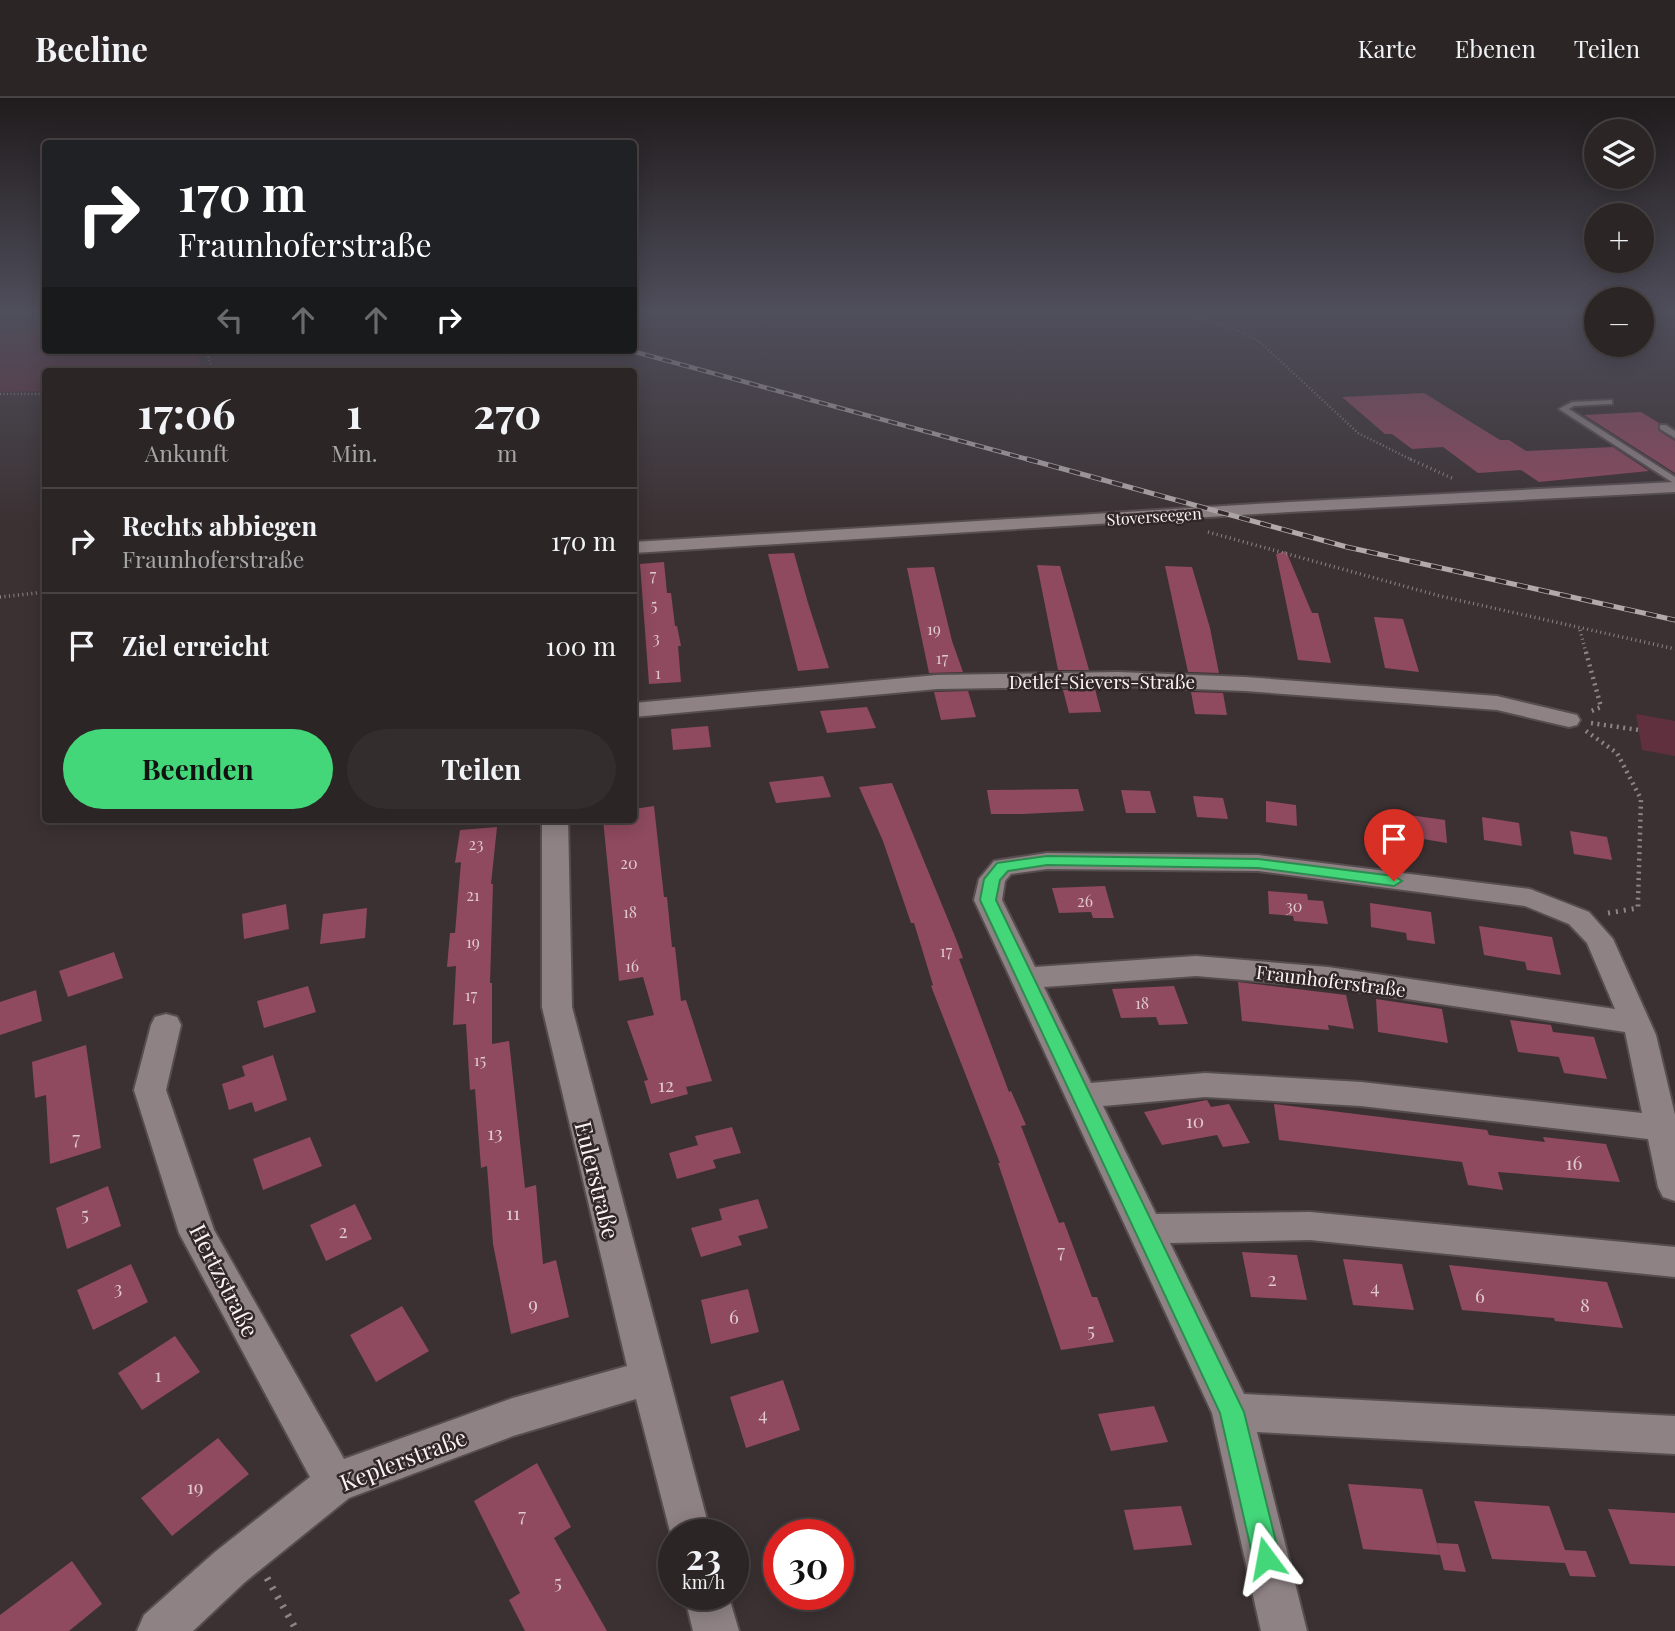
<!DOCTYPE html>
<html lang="de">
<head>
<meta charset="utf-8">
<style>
  :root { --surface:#2c2526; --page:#342d2e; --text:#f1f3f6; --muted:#a6a5a7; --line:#484243; --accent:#44d77a }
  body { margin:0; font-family:"Playfair Display",serif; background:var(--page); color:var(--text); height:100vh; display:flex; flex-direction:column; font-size:26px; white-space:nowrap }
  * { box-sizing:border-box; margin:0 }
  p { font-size:23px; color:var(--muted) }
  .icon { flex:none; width:38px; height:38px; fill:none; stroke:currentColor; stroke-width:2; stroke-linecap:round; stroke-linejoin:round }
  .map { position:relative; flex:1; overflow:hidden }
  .sheet { position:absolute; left:42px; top:270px; width:595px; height:455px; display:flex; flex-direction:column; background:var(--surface); border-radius:7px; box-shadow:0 4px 18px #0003,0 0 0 2px var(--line) }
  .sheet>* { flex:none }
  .guide { position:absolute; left:42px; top:42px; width:595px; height:214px; border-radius:7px; box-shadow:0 4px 18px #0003,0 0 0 2px var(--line); background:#202124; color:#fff; overflow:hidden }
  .controls { position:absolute; left:1584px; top:21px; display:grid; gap:14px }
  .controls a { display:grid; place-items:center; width:70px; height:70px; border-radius:50%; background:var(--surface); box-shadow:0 4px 18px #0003,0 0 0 2px var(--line); font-size:35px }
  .speed { position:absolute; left:658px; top:1421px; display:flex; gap:14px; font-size:35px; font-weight:700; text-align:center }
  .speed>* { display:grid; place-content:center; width:91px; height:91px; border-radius:50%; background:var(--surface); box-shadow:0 4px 18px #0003,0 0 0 2px var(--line); line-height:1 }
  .speed small { font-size:18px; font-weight:400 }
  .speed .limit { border:10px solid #d22; background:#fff; color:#111 }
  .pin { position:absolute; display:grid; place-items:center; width:60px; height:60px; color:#fff; margin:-72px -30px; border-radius:50% 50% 50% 0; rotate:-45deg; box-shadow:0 0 7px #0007 }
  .pin .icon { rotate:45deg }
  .me { position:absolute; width:77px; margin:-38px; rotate:347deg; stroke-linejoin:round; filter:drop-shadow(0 0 5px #0008) }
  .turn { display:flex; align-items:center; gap:24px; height:147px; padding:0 21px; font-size:32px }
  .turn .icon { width:91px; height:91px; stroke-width:2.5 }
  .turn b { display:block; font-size:49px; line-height:60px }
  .lanes { display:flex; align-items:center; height:66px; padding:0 21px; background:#0003; justify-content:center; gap:35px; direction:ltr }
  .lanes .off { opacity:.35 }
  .eta { display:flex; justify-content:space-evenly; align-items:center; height:119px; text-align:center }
  .eta b { font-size:42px; font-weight:700; line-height:49px }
  .primary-button { display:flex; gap:14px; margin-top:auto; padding:14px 21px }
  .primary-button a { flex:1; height:80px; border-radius:42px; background:var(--accent); color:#111; font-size:28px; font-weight:700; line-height:80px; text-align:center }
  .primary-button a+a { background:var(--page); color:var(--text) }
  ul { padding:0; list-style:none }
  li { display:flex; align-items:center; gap:21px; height:105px; padding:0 21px; border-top:2px solid var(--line) }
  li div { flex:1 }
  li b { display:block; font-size:26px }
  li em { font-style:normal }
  header { display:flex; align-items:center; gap:42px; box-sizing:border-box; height:98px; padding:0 35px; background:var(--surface); border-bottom:2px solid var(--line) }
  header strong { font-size:33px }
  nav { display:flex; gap:38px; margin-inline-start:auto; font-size:24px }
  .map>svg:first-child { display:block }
  .green { fill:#60303e }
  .building { fill:#8f4a5f }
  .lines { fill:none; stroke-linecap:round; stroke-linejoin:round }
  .lane-casing { stroke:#564d4f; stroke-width:4 }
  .street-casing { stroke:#564d4f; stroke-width:4 }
  .path-far4 { stroke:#8d8486; stroke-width:2.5; stroke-dasharray:1 2.5; stroke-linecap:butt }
  .path-far3 { stroke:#8d8486; stroke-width:3.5; stroke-dasharray:1 3.5; stroke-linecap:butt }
  .path-far2 { stroke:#8d8486; stroke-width:4.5; stroke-dasharray:2 4.5; stroke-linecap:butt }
  .path-far1 { stroke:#8d8486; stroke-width:5; stroke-dasharray:2 6; stroke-linecap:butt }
  .path { stroke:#8d8486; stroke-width:7; stroke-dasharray:2.5 8; stroke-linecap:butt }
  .lane { fill:#8e8284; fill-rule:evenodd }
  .street { fill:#8e8284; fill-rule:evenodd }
  .rail-far1-casing { stroke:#b1a9aa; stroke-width:4.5 }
  .rail-casing { stroke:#b1a9aa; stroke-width:5 }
  .rail-far1 { stroke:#312729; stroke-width:2.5; stroke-dasharray:9; stroke-linecap:butt }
  .rail { stroke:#312729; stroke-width:3.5; stroke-dasharray:11; stroke-linecap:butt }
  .route { fill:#44d77a; stroke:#2c8c4f; stroke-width:2 }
  .labels { text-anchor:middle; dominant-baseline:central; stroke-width:5; stroke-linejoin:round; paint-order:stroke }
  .far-street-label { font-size:16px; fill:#faf3f4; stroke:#312729 }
  .number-label { font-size:16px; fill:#dfc9cf }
  .street-label { font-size:19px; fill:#faf3f4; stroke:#312729 }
  .near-number-label { font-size:19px; fill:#dfc9cf }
  .near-street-label { font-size:23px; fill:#faf3f4; stroke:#312729 }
</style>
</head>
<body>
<header>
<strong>Beeline</strong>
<nav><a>Karte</a><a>Ebenen</a><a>Teilen</a></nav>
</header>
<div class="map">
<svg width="1675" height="1533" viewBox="0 0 1675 1533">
  <rect width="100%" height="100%" fill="#3b3133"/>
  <path class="green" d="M45,232L46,252H195L202,273H46L45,293L0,294V235Z
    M1636,616L1675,623V658L1642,652Z"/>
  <path class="building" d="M1424,295L1500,342H1509L1526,353L1613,349L1649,373L1539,384L1521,372L1478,375L1443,349L1412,351L1392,336H1385L1342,299Z
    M1641,314L1659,325V333L1675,343V375L1584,317Z
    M1286,453L1312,515H1318L1331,565L1298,562L1276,456Z
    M794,455L808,505L829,570L798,573L768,456Z
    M664,464L667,495H671L675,528H677L681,548H678L681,584L649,586L640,466Z
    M1037,467L1060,468L1089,572H1058Z
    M1165,468L1192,469L1210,530L1219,575L1188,574Z
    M934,469L952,543L963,574L929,575L907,470Z
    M1374,519L1403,521L1419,574L1385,570Z
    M1095,591L1101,614L1069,615L1063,592Z
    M968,593L976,619L941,622L934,594Z
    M1191,594L1223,595L1227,617L1195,616Z
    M867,609L876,630L827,635L820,613Z
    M708,628L711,649L673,652L671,631Z
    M823,678L831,699L776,705L769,684Z
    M892,685L956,841L963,860L959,861L1009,994L1011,993L1026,1027L1021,1028L1059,1125L1064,1124L1092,1199H1097L1114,1244L1061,1252L998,1065H1000L931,888L933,887L914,825H911L883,743L859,689Z
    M1078,691L1084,713L1023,716H991L987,692Z
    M1121,692L1150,693L1156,715H1126Z
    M1193,698L1223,700L1228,721L1197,719Z
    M1266,703L1296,707L1297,728L1266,724Z
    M654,708L664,799H667L672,849H675L681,903L686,902L712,983L686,989L688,996L651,1006L644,983L648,982L627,923L654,917L643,879L619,883L603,721H634V711Z
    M1409,717L1445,722L1447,745L1411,739Z
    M1482,719L1519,725L1522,748L1484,742Z
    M497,729L491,786H493L490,885H492V946L509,943L525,1090L536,1087L543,1166L556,1162L569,1219L511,1236L493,1146L487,1068L481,1070L475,991L470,992L466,926L453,927L456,868L447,869L450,835H455L461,764L455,765L460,732Z
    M1570,733L1607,739L1612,762L1574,756Z
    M1105,788L1114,820H1093L1091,814L1059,815L1052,790Z
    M1268,793L1307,796L1308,802L1323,803L1328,826L1294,823L1293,818L1269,816Z
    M1370,805L1431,814L1435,846L1407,842L1406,835L1371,829Z
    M286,806L289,831L244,841L242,816Z
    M367,810L365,840L320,846L323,816Z
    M1479,828L1552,839L1561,877L1527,872L1525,864L1484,857Z
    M114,854L123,880L68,899L59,873Z
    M1238,884L1346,897L1354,931L1328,927L1329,932L1242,923Z
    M308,888L316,914L264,930L257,903Z
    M1174,888L1188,926L1159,927L1156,919L1121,920L1112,891Z
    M36,892L42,923L0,937V904Z
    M1376,901L1442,911L1448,945L1378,934Z
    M1510,922L1551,927L1553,934L1594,939L1607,981L1564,975L1559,959L1518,954Z
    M86,947L101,1050L50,1066L46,997L35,1000L32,964Z
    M273,957L287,1002L255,1014L252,1004L229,1012L222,986L245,978L242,968Z
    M1207,1002L1211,1009L1229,1006L1250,1045L1223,1049L1217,1037L1162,1047L1144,1014Z
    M1274,1006L1487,1032L1489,1037L1545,1044L1543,1039L1606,1046L1620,1084L1498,1074L1503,1092L1468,1087L1462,1064L1279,1042Z
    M732,1029L741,1055L713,1062L716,1070L677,1081L669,1055L698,1047L695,1038Z
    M310,1039L322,1068L263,1092L253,1061Z
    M108,1088L121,1128L67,1151L56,1110Z
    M758,1101L768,1130L738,1138L742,1147L701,1159L691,1130L722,1122L719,1111Z
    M355,1106L372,1141L326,1163L310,1127Z
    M1242,1154L1297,1157L1307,1202L1251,1199Z
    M1343,1161L1402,1166L1414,1212L1353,1207Z
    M131,1166L148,1204L93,1232L77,1192Z
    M1449,1167L1607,1184L1623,1230L1555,1223L1554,1220L1462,1212Z
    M748,1191L759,1234L711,1246L701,1202Z
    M402,1208L429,1253L376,1284L350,1237Z
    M175,1238L200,1274L142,1312L118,1275Z
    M783,1282L800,1332L746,1350L730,1299Z
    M1154,1308L1168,1344L1111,1353L1098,1316Z
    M218,1340L249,1376L172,1438L141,1400Z
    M537,1365L571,1429L554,1440L607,1533H525L509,1502L520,1495L474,1403Z
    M1348,1386L1422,1391L1440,1457L1363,1451Z
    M1474,1403L1549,1408L1565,1452L1586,1453L1596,1479L1570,1478L1565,1465L1492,1461Z
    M1181,1408L1192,1447L1134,1452L1124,1412Z
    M1608,1411L1675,1415V1468L1630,1466Z
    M1437,1445L1458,1446L1466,1474L1444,1472Z
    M72,1463L102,1506L69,1533H0V1517Z"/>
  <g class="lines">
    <g class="lane-casing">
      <path id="lane" d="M1612,302V306H1609L1574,308L1569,311L1675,379V386L1559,311L1572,304Z
        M1660,327H1666L1675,333V340L1660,331Z"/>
    </g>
    <g class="street-casing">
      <path id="street" d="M1675,384V394L1289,414L634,455V444L1289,404Z
        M1118,574L1245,579L1497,598L1577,617L1580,622L1577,627L1569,629L1497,612L1245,593L1118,588L937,591L634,619V605L937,577Z
        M542,721H568L572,909L711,1437H674V1449L636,1301L513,1338L349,1400L245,1484L193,1533H137L144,1517L215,1454L310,1379L179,1135L134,992L151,927L155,919L166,916L177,919L181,927L166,992L214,1132L344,1361L513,1300L627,1268L542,909Z
        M1047,755L1258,757L1530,791L1589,814L1613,841L1656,937L1675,1017V1103L1663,1099L1658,1089L1648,1041L1361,1008L1205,999L1103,1008L1156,1116L1310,1114L1675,1149V1179L1310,1142L1170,1145L1244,1296L1675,1318V1356L1257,1334L1307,1533H1261L1212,1315L974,802L979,781L994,763ZM1047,771L1258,773L1525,808L1569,826L1587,845L1615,911L1328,869L1196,858L1035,869L1002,802L1005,783L1011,776ZM1196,878L1328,889L1625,934L1642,1015L1361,984L1205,975L1091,985L1044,889Z
        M684,1496H728L739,1533H693Z"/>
    </g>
    <path class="path-far4" d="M1179,213L1239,233L1261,245L1358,335L1414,363
      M206,252L213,273
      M0,296H46"/>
    <path class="path-far3" d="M1410,361L1454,381
      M1208,434L1440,498L1675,551
      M0,499L46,494
      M1580,532L1586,555"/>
    <path class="path-far2" d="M1586,554L1601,609L1589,614
      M1591,625L1639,632
      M1586,633L1617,655L1641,701L1638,803"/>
    <path class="path-far1" d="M1608,815L1638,810V801"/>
    <path class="path" d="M267,1480L297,1533"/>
    <use href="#lane" class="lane"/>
    <use href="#street" class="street"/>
    <g class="rail-far1-casing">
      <path id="rail-far1" d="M628,252L1034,363"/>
    </g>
    <g class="rail-casing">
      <path id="rail" d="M1027,361L1347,449L1675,522"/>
    </g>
    <use href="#rail-far1" class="rail-far1"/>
    <use href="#rail" class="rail"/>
  </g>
  <linearGradient id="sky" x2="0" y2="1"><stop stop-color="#201b1c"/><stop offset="0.5" stop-color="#4f4e5b"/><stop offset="1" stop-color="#4f4e5b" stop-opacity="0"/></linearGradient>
  <rect width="1675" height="428" fill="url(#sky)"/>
  <path class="route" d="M1047,758L1258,761L1394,778L1402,783L1394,788L1258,770L1047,767L1008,773L1000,782L996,802L1244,1314L1280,1460L1276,1469L1266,1473L1257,1469L1253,1460L1220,1315L980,802L984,781L997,765Z"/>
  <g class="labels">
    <g class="far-street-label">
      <text transform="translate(1154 418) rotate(-4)">Stoverseegen</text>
    </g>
    <g class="number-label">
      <text x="653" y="476">7</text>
      <text x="654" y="506">5</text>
      <text x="934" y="530">19</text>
      <text x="656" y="539">3</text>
      <text x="942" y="559">17</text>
      <text x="658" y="574">1</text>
      <text x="476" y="745">23</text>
      <text x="629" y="764">20</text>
      <text x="473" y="796">21</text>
      <text x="1085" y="802">26</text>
      <text x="1294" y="807">30</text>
      <text x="630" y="813">18</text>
      <text x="473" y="843">19</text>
      <text x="946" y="852">17</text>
      <text x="632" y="867">16</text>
      <text x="471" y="896">17</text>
      <text x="1142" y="904">18</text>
      <text x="480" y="961">15</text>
    </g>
    <g class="street-label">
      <text x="1102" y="583">Detlef-Sievers-Straße</text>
      <text transform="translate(1331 882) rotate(7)">Fraunhoferstraße</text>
    </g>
    <g class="near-number-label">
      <text x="666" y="986">12</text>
      <text x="1195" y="1022">10</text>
      <text x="495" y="1034">13</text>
      <text x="76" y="1039">7</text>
      <text x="1574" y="1064">16</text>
      <text x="513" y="1114">11</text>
      <text x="85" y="1115">5</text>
      <text x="343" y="1132">2</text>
      <text x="1061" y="1152">7</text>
      <text x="1272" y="1180">2</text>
      <text x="1375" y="1188">4</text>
      <text x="118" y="1189">3</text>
      <text x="1480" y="1197">6</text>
      <text x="533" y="1205">9</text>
      <text x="1585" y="1206">8</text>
      <text x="734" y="1218">6</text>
      <text x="1091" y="1231">5</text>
      <text x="158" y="1276">1</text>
      <text x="763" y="1315">4</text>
      <text x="195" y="1388">19</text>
      <text x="522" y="1416">7</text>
      <text x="558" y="1483">5</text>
    </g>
    <g class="near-street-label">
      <text transform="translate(598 1082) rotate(76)">Eulerstraße</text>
      <text transform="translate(225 1182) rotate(63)">Hertzstraße</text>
      <text transform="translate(403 1361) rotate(-21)">Keplerstraße</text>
    </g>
  </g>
</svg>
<div class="controls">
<a><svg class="icon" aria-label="layers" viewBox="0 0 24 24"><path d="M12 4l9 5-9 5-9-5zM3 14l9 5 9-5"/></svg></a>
<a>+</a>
<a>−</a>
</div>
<div class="speed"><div>23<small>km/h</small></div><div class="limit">30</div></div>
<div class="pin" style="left:1394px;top:783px;background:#d93025"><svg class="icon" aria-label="arrive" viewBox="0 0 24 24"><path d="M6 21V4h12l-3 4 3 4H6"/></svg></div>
<svg class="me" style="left:1266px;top:1460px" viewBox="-20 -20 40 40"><path d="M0-17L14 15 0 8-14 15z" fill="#44d77a" stroke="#fff" stroke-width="4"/></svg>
<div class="guide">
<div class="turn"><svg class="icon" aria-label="right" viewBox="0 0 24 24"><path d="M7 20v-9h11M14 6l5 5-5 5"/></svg><div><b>170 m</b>Fraunhoferstraße</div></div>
<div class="lanes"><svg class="icon off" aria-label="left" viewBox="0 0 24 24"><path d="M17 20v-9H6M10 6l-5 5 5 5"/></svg><svg class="icon off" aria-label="ahead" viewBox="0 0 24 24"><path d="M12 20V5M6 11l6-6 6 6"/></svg><svg class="icon off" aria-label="ahead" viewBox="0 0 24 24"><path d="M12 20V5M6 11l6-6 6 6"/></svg><svg class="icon" aria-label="right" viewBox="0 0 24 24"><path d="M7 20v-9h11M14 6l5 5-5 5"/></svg></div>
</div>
<section class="sheet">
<div class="eta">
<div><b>17:06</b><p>Ankunft</p></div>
<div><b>1</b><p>Min.</p></div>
<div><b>270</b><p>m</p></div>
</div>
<ul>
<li><svg class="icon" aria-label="right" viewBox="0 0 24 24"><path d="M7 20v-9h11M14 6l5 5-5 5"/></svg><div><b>Rechts abbiegen</b><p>Fraunhoferstraße</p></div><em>170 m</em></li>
<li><svg class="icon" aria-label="arrive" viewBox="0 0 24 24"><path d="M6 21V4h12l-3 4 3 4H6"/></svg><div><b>Ziel erreicht</b></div><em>100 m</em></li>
</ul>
<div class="primary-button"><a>Beenden</a><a>Teilen</a></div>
</section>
</div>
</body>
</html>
